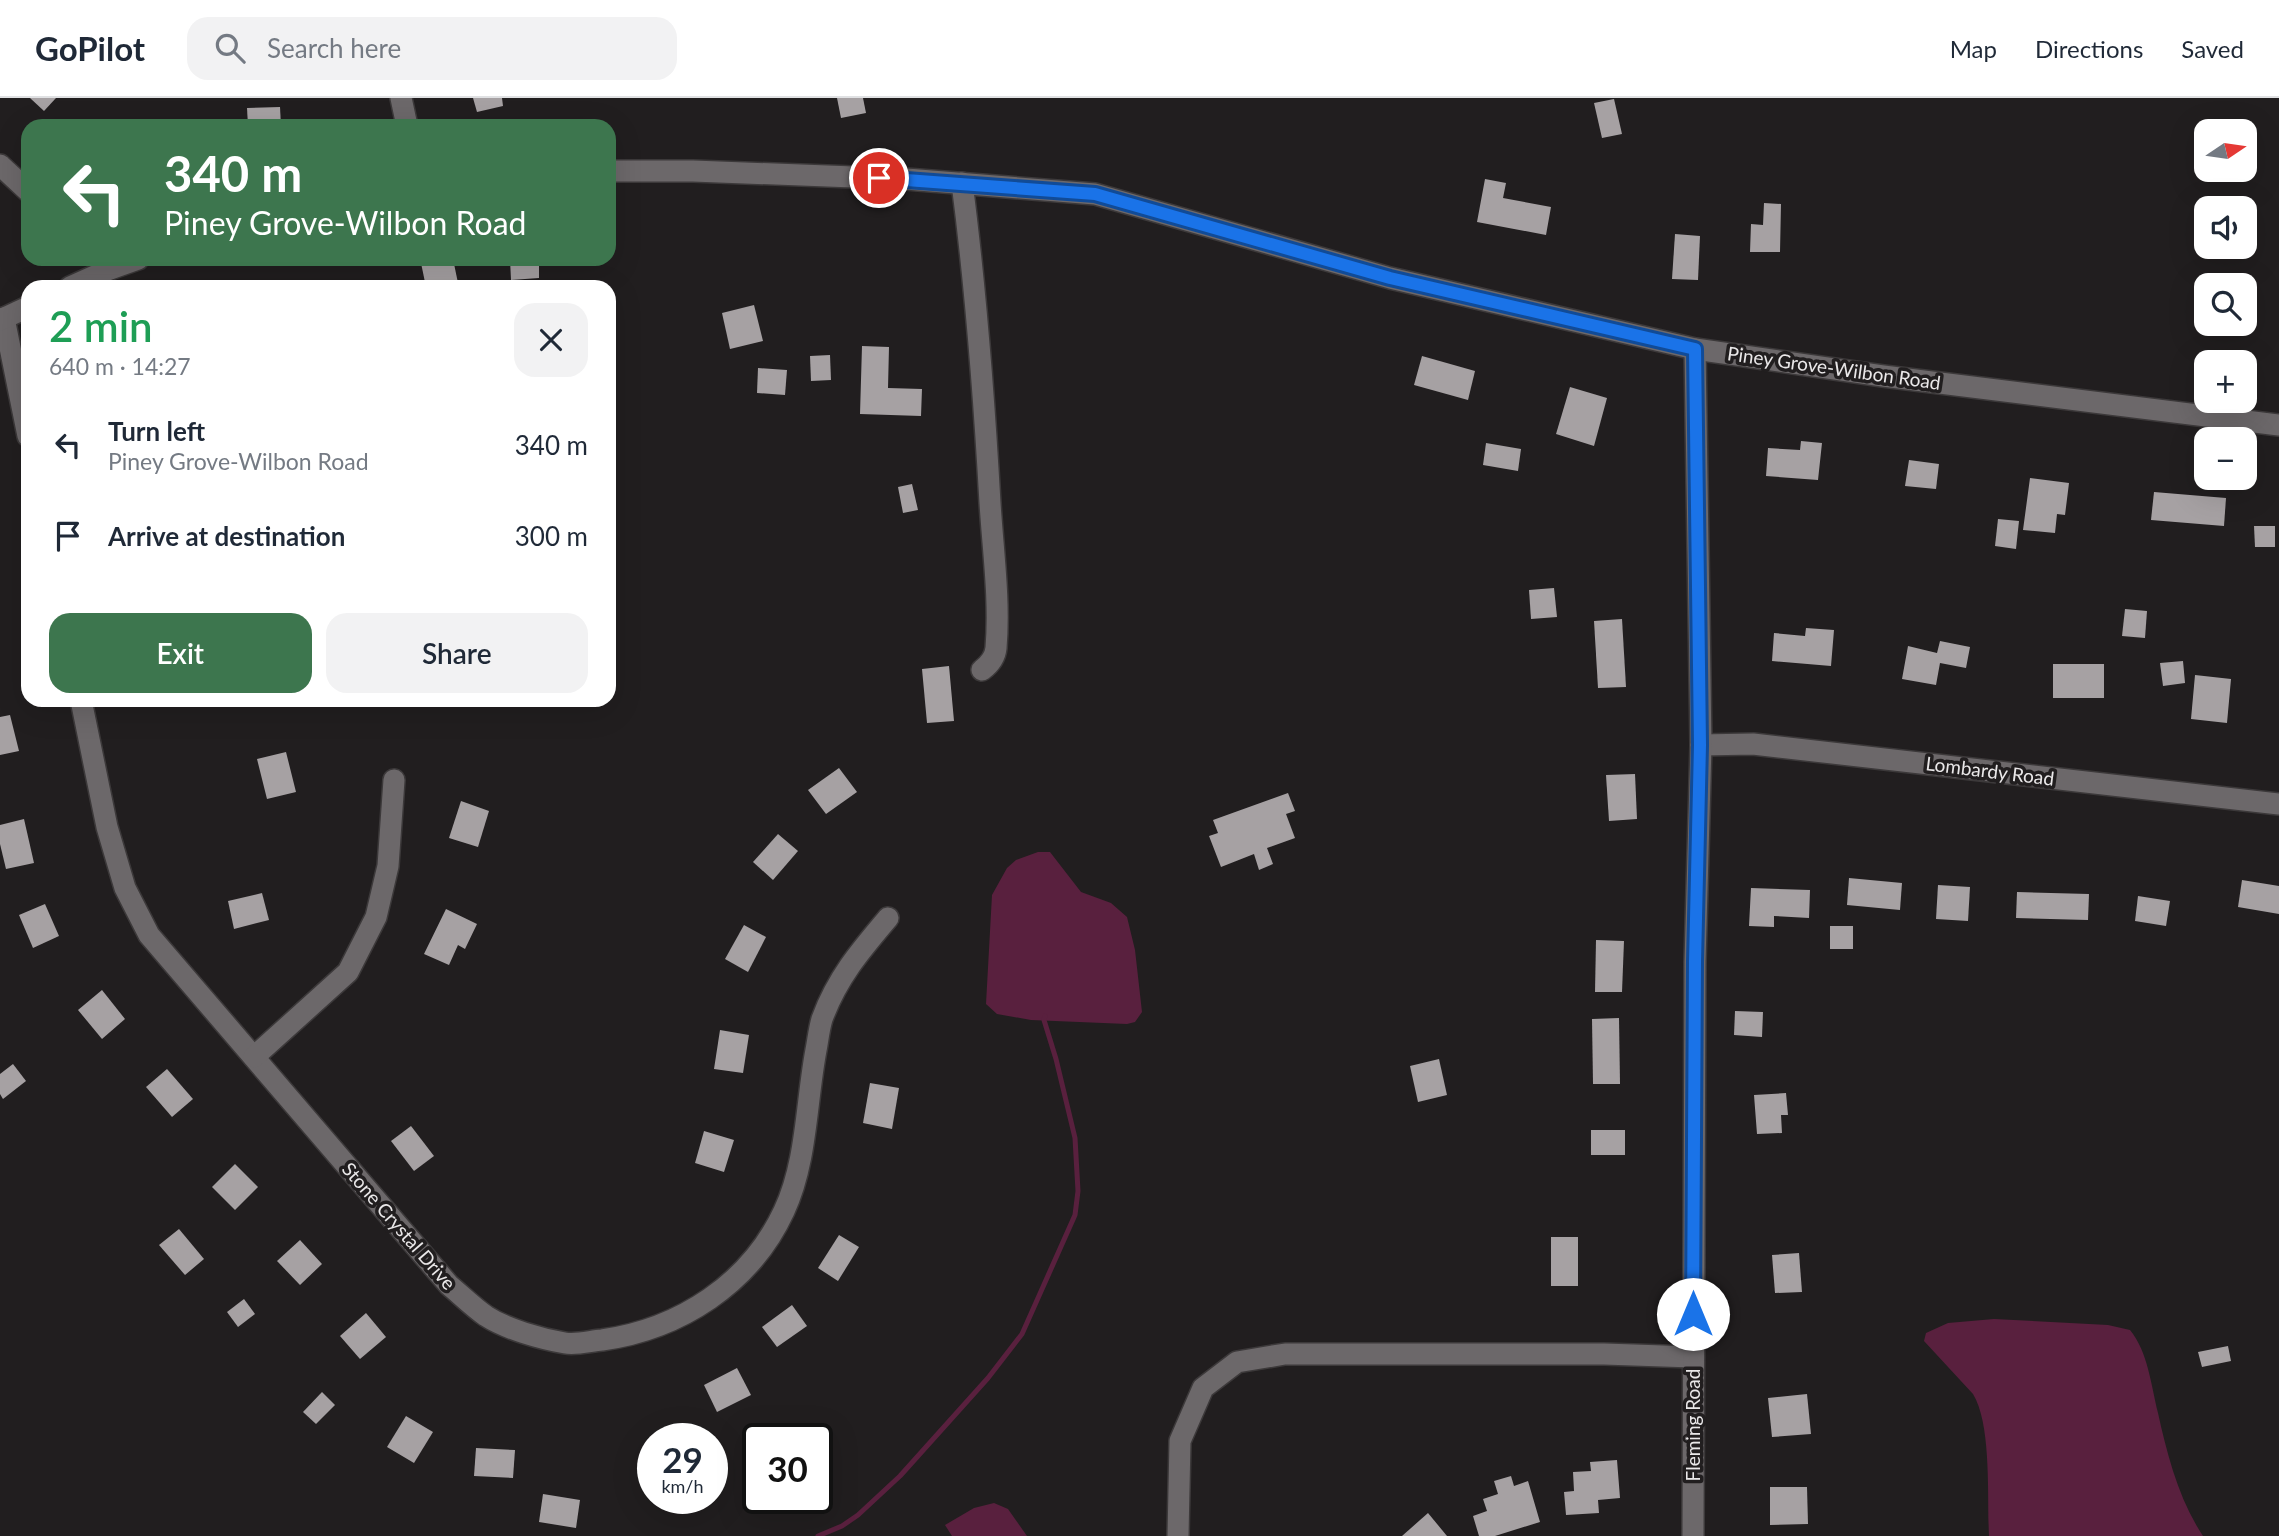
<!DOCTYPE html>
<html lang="en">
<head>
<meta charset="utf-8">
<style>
  body { margin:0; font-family:Lato,sans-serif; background:#f2f2f3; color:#1f2937; height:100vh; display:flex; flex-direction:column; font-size:26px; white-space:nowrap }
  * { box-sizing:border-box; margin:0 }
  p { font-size:23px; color:#747a83 }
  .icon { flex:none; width:38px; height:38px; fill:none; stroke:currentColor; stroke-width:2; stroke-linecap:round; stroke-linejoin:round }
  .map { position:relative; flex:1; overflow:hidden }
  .side { position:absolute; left:21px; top:182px; width:595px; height:427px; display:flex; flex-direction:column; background:#fff; border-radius:21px; box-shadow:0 7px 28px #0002 }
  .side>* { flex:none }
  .guide { position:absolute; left:21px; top:21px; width:595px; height:147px; border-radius:21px; box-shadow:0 7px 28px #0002; background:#3d764e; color:#fff; overflow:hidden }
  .needle { width:46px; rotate:77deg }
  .controls { position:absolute; left:2194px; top:21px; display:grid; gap:14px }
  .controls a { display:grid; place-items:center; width:63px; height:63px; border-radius:14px; background:#fff; box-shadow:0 7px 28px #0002; font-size:35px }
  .speed { position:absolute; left:637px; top:1325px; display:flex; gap:14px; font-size:35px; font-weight:700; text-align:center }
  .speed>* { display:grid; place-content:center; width:91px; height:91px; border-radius:50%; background:#fff; box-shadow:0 7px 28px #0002; line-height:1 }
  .speed small { font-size:18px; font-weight:400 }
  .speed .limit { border:4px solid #111; border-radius:10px; background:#fff; color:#111 }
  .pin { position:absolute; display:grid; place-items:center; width:60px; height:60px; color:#fff; margin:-30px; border:4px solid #fff; border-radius:50%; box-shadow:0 2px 7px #0007 }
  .me { position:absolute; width:77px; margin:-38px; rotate:0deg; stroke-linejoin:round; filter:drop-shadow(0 0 5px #0008) }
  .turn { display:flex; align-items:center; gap:24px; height:147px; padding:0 28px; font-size:32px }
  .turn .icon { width:91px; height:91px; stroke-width:2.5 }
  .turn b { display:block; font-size:49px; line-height:60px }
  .round { display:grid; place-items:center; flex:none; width:74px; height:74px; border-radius:21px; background:#f2f2f3 }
  .headline { display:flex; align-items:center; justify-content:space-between; height:119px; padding:0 28px }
  h1 { font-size:42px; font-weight:600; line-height:52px; color:#1e9e55 }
  .primary-button { display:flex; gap:14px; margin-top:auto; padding:14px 28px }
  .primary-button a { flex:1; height:80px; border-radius:21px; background:#3d764e; color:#fff; font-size:28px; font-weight:600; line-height:80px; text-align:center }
  .primary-button a+a { background:#f2f2f3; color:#1f2937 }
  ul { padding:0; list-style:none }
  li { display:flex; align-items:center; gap:21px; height:91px; padding:0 28px }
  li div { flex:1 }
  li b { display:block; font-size:26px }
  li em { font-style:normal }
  header { display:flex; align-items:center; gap:42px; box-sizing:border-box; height:98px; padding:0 35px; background:#fff; border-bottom:2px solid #e0e1e3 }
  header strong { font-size:33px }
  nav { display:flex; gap:38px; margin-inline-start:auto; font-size:24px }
  .search { width:490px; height:63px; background:#f2f2f3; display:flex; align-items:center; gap:18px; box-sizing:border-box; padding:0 24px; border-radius:21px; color:#747a83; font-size:26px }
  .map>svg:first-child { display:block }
  .water { fill:#59203e }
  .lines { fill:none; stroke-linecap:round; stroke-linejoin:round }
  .stream { stroke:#59203e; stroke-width:5 }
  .building { fill:#a6a1a3 }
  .minor-casing { stroke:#3c393a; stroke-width:24 }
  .minor { stroke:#6c686a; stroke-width:21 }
  .route-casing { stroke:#114b97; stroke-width:18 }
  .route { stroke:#1a73e8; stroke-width:12 }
  .labels { text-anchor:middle; stroke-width:7; stroke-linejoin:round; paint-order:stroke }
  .street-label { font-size:19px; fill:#eae8e9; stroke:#211e1f }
</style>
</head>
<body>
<header>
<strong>GoPilot</strong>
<div class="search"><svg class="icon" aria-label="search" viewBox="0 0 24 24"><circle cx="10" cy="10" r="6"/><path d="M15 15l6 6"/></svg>Search here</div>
<nav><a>Map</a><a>Directions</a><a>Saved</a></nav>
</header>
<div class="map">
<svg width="2279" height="1438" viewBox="0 0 2279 1438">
  <rect width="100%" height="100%" fill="#211e1f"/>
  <g class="water">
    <path d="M 1038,754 L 1050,754 L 1081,794 L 1111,805 L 1127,819 L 1135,852 L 1142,914 L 1135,924 L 1127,926 L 1031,922 L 997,916 L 986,906 L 992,797 L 1007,770 L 1016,762 Z"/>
    <path d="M 1994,1221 L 2108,1227 L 2130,1232 C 2148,1254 2151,1287 2158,1315 C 2167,1356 2179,1402 2203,1438 L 1989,1438 C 1987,1401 1992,1327 1973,1296 L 1924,1243 L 1926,1235 L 1948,1225 Z"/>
    <path d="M 994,1405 L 1008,1411 L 1027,1438 L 952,1438 L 945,1427 L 974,1410 Z"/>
  </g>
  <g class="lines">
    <path class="stream" d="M 818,1438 L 842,1428 L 858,1417 L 900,1378 L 988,1280 L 1022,1236 L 1075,1117 L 1078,1093 L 1075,1040 L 1056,961 L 1044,922 L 1045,918"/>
  </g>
  <g class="building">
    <path d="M 30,0 L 56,0 L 44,13 Z"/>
    <path d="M 473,0 L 502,0 L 503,8 L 477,14 Z"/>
    <path d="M 837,0 L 863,0 L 866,15 L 841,20 Z"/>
    <path d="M 1614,1 L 1622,36 L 1602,40 L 1594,5 Z"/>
    <path d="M 280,9 L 281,28 L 248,28 L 247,10 Z"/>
    <path d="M 1485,81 L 1506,85 L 1503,100 L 1551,109 L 1546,137 L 1477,124 Z"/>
    <path d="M 1764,105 L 1781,106 L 1780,154 L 1750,154 L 1751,126 L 1763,127 Z"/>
    <path d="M 1675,136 L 1700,138 L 1698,182 L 1672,181 Z"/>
    <path d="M 442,161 L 453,161 L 458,185 L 426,189 L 421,165 Z"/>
    <path d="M 510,161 L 556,161 L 557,166 L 539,167 L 539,180 L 511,182 Z"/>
    <path d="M 754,207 L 763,243 L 730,251 L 722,215 Z"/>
    <path d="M 862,248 L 889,249 L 888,290 L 922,291 L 921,318 L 860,316 Z"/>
    <path d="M 830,257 L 831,282 L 811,283 L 810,258 Z"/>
    <path d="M 1422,258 L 1475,273 L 1468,302 L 1414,287 Z"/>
    <path d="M 758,270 L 787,272 L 785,297 L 757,295 Z"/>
    <path d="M 1570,289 L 1607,300 L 1594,348 L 1556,336 Z"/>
    <path d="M 1801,343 L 1822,345 L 1818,382 L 1766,378 L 1768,350 L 1800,352 Z"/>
    <path d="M 1486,345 L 1521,351 L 1518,373 L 1483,367 Z"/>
    <path d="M 1909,362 L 1939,366 L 1936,391 L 1905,388 Z"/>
    <path d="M 2030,380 L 2069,385 L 2065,417 L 2057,416 L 2055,435 L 2023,432 Z"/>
    <path d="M 912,386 L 918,412 L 903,415 L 898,389 Z"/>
    <path d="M 2154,394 L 2226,400 L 2224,428 L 2151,422 Z"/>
    <path d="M 1998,421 L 2019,423 L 2016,451 L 1995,448 Z"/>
    <path d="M 2254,428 L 2275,428 L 2275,449 L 2255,449 Z"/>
    <path d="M 1554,490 L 1557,519 L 1531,521 L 1529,492 Z"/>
    <path d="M 2125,511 L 2147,513 L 2145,540 L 2122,538 Z"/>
    <path d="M 1622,521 L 1626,589 L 1598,590 L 1594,523 Z"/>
    <path d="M 1806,530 L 1834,532 L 1831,568 L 1772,563 L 1774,535 L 1805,538 Z"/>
    <path d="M 1940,543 L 1970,549 L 1966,570 L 1940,565 L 1936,587 L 1902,581 L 1908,548 L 1937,555 Z"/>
    <path d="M 2183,563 L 2185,585 L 2163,588 L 2160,565 Z"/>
    <rect x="2053" y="566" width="51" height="34"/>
    <path d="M 949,568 L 954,623 L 927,625 L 922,571 Z"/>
    <path d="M 2195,577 L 2231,581 L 2227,625 L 2191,621 Z"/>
    <path d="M 10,617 L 19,653 L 0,657 L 0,619 Z"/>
    <path d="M 286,654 L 296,694 L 267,701 L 257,661 Z"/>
    <path d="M 839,670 L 857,694 L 826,716 L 808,692 Z"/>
    <path d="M 1635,676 L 1637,721 L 1609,723 L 1606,677 Z"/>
    <path d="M 1288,695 L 1295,713 L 1286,716 L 1295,740 L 1267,750 L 1273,766 L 1259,772 L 1254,756 L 1221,769 L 1209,738 L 1218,735 L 1213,722 Z"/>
    <path d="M 461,703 L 489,713 L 478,749 L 449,740 Z"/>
    <path d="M 24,721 L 34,765 L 6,771 L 0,746 L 0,727 Z"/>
    <path d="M 778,736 L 798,753 L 773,782 L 753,764 Z"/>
    <path d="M 1849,780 L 1902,785 L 1900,812 L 1847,807 Z"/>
    <path d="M 2242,782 L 2279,788 L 2279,816 L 2238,809 Z"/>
    <path d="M 1938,787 L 1970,789 L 1968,823 L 1936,821 Z"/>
    <path d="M 1751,790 L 1810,792 L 1809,820 L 1774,818 L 1774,829 L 1749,828 Z"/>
    <path d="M 2017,794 L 2089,796 L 2088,822 L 2016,820 Z"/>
    <path d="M 262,795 L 269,822 L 234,831 L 228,803 Z"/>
    <path d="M 2138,798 L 2170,803 L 2166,828 L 2135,823 Z"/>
    <path d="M 45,806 L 59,838 L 33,850 L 19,817 Z"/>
    <path d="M 446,811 L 477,826 L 465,851 L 458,847 L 449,867 L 424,856 Z"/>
    <path d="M 744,827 L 766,839 L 748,874 L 725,861 Z"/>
    <rect x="1830" y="828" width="23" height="23"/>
    <path d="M 1596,842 L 1624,843 L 1622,894 L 1595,894 Z"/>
    <path d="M 102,892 L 125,921 L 102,941 L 78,912 Z"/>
    <path d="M 1735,913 L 1763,914 L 1762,939 L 1734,937 Z"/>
    <path d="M 1619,920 L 1620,986 L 1593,986 L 1592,921 Z"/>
    <path d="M 720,932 L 749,937 L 743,975 L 714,971 Z"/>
    <path d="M 1439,961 L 1447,997 L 1418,1004 L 1410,968 Z"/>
    <path d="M 13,966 L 26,983 L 3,1001 L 0,996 L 0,976 Z"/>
    <path d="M 167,971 L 193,1001 L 172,1019 L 146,989 Z"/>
    <path d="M 870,985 L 899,990 L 892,1031 L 863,1025 Z"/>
    <path d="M 1786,995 L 1788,1017 L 1781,1017 L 1782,1035 L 1757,1036 L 1754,997 Z"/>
    <path d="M 411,1028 L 434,1058 L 414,1073 L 391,1043 Z"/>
    <rect x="1591" y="1032" width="34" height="25"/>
    <path d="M 704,1033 L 734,1042 L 724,1074 L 695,1065 Z"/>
    <path d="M 235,1066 L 258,1089 L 235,1112 L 212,1089 Z"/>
    <path d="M 179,1131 L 204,1161 L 185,1177 L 159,1147 Z"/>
    <path d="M 839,1137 L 859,1149 L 838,1183 L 818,1170 Z"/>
    <rect x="1551" y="1139" width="27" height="49"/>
    <path d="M 300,1142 L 322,1166 L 300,1187 L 277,1163 Z"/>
    <path d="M 1799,1155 L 1802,1194 L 1775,1195 L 1772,1157 Z"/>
    <path d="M 244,1201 L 255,1216 L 238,1229 L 227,1214 Z"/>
    <path d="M 792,1207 L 807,1228 L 777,1249 L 762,1229 Z"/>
    <path d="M 366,1215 L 386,1239 L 360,1261 L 340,1238 Z"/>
    <path d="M 2228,1248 L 2231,1263 L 2202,1269 L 2198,1254 Z"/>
    <path d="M 737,1270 L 751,1297 L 717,1314 L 704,1287 Z"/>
    <path d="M 322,1294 L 335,1307 L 316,1326 L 303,1314 Z"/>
    <path d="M 1807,1296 L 1811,1336 L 1772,1339 L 1768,1300 Z"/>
    <path d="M 406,1318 L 433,1334 L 414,1365 L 387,1349 Z"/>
    <path d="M 476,1350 L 515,1352 L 513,1380 L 474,1378 Z"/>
    <path d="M 1617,1362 L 1620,1400 L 1598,1402 L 1599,1415 L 1566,1417 L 1564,1394 L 1574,1393 L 1573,1374 L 1591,1373 L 1590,1364 Z"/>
    <path d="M 1511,1378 L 1514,1388 L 1528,1383 L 1540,1424 L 1495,1438 L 1479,1438 L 1473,1418 L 1487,1413 L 1483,1401 L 1498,1396 L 1494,1383 Z"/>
    <path d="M 1770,1389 L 1807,1389 L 1808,1426 L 1770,1427 Z"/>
    <path d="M 543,1396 L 580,1402 L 576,1430 L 539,1424 Z"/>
    <path d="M 1428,1415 L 1447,1438 L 1402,1438 Z"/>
  </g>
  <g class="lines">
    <g class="minor-casing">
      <g id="minor">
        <path d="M 401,0 L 407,28"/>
        <path d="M 0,67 L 28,93"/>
        <path d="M 609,73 L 693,73 L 906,81 L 1095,96 L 1390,180 L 1695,251 L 1883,278 L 2279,327"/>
        <path d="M 962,85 C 976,192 984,298 990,405 C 993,453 1000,503 996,550 C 995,560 990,566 982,572"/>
        <path d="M 70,189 L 110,171 L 138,161"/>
        <path d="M 4,220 L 28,338"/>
        <path d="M 0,222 L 28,209"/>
        <path d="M 81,602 L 107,729 L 125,790 L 149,837 L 449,1187 C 461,1197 473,1209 486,1218 C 506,1231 541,1241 565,1245 C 577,1247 590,1243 602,1242 C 680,1231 750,1186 784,1113 C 807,1064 806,1005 816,952 C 818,942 819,931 822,921 C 837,880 860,853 888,820"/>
        <path d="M 1701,647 L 1753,646 L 2279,706"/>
        <path d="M 254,959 L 348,874 L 376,819 L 388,768 L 394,682"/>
        <path d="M 1178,1438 L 1180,1343 L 1203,1290 L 1237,1264 L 1285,1256 L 1604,1256 L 1693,1259"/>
        <path d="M 1693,1438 L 1695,864 L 1701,647 L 1695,251"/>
      </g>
    </g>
    <use href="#minor" class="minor"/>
  </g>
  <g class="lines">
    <g class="route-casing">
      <path id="route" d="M 879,80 L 1095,96 L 1390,180 L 1695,251 L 1700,647 L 1695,864 L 1693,1216"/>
    </g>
    <use href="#route" class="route"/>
  </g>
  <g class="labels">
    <g class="street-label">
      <text transform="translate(1834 270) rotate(8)" y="7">Piney Grove-Wilbon Road</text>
      <text transform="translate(1990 673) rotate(7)" y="7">Lombardy Road</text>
      <text transform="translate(399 1128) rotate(49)" y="7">Stone Crystal Drive</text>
      <text transform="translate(1693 1327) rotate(-90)" y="7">Fleming Road</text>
    </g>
  </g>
</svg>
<div class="controls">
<a><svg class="needle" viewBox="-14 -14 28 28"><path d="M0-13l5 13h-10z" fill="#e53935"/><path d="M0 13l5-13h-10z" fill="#747a83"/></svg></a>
<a><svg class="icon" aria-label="sound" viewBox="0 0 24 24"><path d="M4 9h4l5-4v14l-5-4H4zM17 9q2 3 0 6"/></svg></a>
<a><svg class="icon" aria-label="search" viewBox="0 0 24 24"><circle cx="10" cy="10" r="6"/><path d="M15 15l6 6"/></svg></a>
<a>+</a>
<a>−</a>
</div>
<div class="speed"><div>29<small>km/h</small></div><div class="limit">30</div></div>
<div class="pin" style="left:879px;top:80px;background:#d93025"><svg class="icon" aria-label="arrive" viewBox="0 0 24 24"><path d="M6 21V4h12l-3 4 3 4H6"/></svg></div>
<svg class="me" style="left:1693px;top:1216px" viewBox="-20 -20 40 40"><circle r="19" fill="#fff"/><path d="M0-13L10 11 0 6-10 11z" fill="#1a73e8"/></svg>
<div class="guide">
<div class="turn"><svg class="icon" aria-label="left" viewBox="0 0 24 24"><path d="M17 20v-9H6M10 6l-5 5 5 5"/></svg><div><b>340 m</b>Piney Grove-Wilbon Road</div></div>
</div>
<section class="side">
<div class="headline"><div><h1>2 min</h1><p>640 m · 14:27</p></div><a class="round"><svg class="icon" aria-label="close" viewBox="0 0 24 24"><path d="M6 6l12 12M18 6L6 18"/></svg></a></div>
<ul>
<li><svg class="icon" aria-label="left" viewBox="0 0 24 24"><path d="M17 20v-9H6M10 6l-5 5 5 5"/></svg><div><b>Turn left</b><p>Piney Grove-Wilbon Road</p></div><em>340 m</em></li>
<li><svg class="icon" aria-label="arrive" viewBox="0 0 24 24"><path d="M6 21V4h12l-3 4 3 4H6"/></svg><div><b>Arrive at destination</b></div><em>300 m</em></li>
</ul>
<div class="primary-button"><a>Exit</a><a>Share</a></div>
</section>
</div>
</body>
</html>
